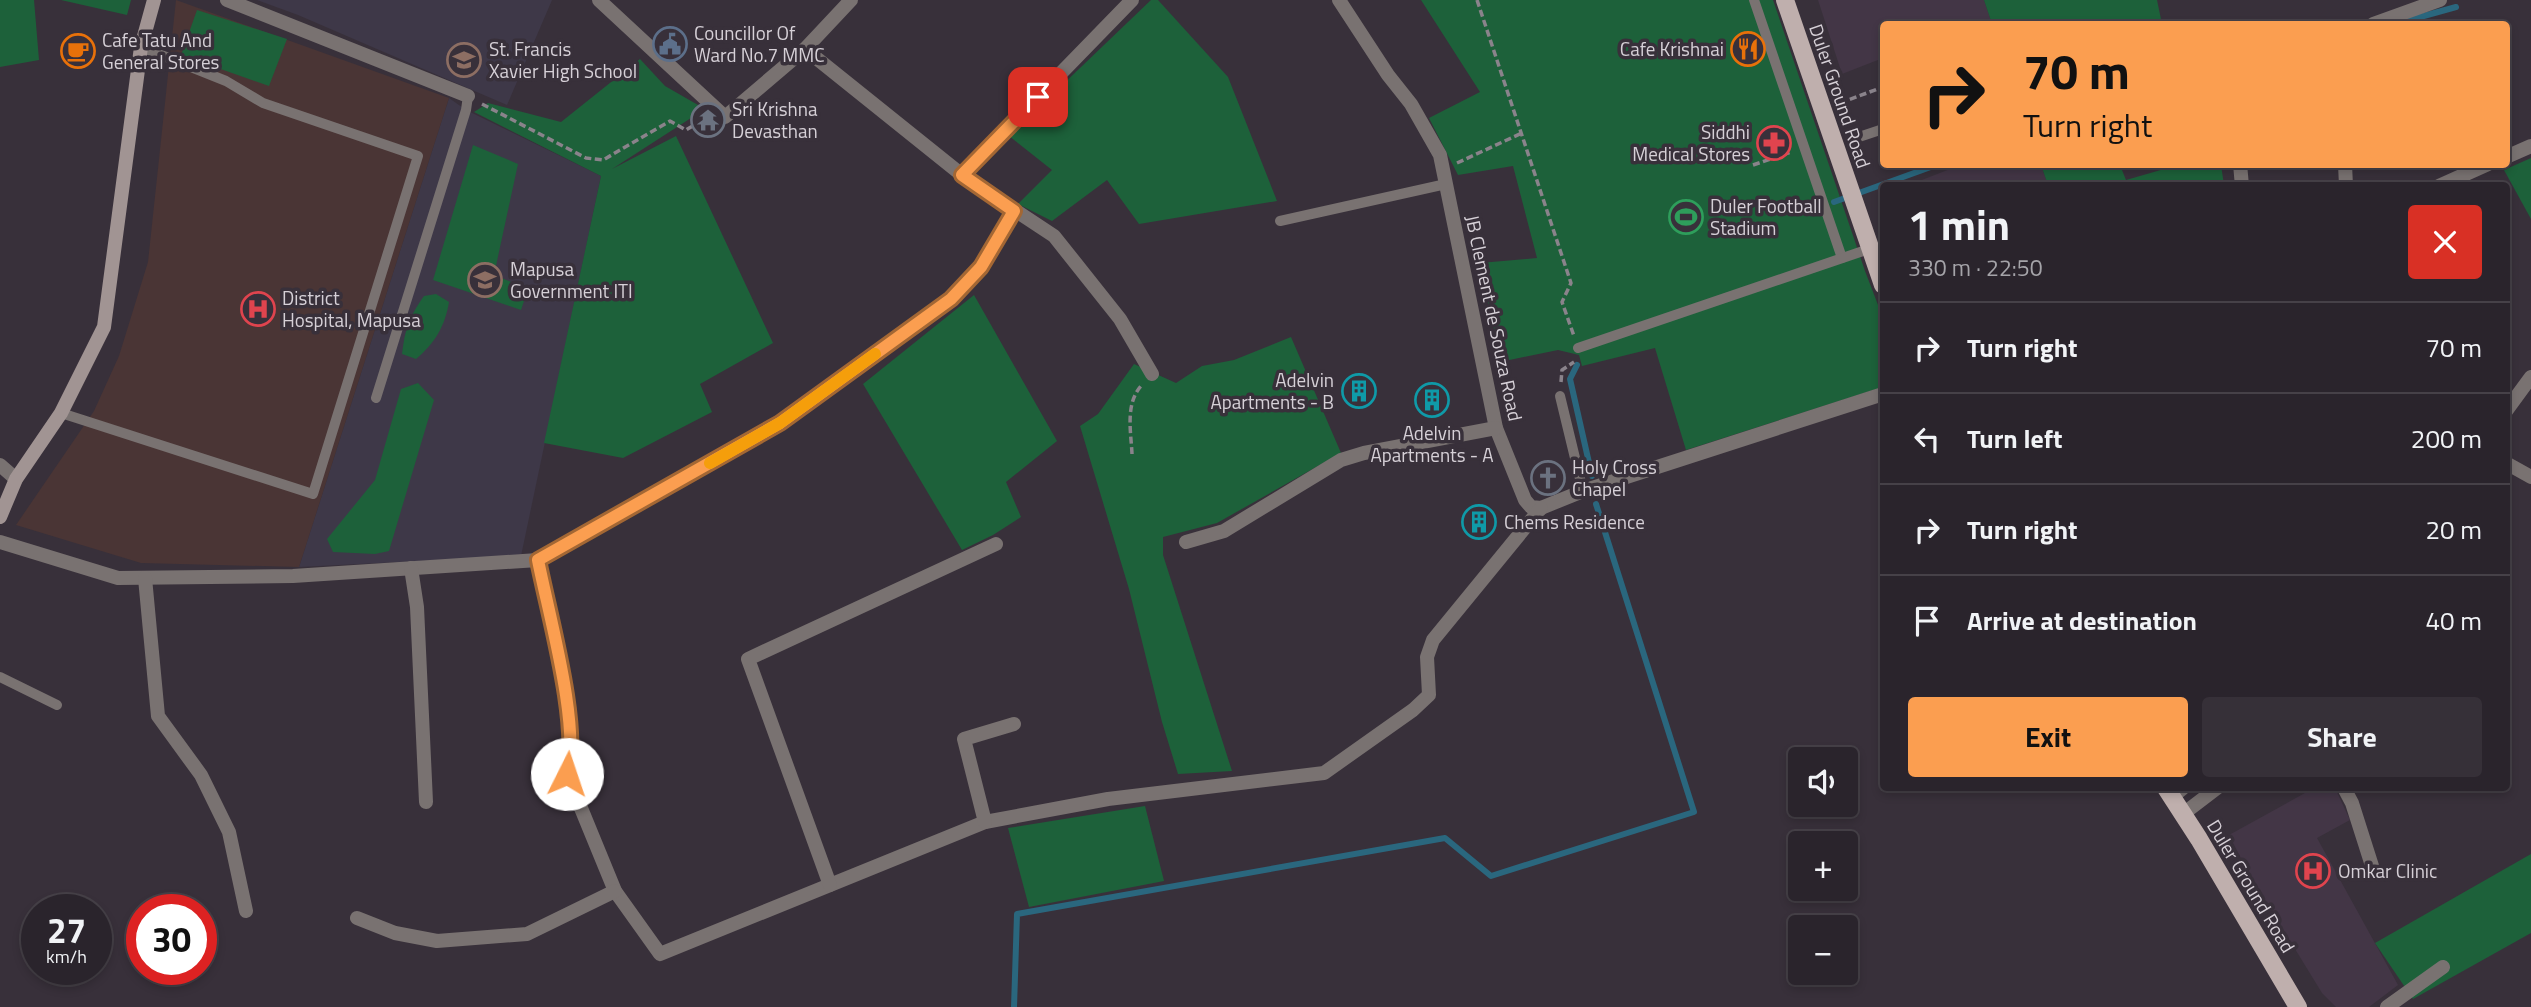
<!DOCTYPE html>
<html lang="en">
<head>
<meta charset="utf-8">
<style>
  body { margin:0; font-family:"Titillium Web",sans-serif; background:#363038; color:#f1f3f6; height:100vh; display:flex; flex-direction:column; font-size:26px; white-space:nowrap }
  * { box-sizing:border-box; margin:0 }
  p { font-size:23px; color:#a5a4a9 }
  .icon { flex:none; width:38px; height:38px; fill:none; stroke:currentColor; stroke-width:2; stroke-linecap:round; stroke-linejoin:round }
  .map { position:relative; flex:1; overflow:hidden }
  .side { position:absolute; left:1880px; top:182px; width:630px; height:609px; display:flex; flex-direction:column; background:#2a242c; border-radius:7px; box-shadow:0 4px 10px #0003,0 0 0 2px #464148 }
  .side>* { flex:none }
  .hud { position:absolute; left:1880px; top:21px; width:630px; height:147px; border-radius:7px; box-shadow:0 4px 10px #0003,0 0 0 2px #464148; background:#fb9e50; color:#111; overflow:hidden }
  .controls { position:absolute; left:1788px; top:747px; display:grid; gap:14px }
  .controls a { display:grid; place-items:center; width:70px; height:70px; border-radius:7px; background:#2a242c; box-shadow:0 4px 10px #0003,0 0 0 2px #464148; font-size:35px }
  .speed { position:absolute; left:21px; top:894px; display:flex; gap:14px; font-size:35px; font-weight:700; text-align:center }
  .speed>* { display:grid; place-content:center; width:91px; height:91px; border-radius:50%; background:#2a242c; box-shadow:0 4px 10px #0003,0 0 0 2px #464148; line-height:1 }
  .speed small { font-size:18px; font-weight:400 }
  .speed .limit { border:10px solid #d22; background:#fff; color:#111 }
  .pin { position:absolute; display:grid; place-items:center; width:60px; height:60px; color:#fff; margin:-30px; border-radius:14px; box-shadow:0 4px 10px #0006 }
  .me { position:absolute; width:77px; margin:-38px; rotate:4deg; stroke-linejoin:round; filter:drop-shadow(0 0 5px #0008) }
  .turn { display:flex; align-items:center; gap:24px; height:147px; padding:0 28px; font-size:32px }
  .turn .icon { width:91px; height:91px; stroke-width:2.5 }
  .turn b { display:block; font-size:49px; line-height:60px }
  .round { display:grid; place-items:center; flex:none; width:74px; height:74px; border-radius:7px; background:#363038 }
  .headline { display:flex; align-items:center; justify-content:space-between; height:119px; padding:0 28px }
  h1 { font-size:42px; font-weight:700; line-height:52px }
  .button { display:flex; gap:14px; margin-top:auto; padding:14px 28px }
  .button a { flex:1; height:80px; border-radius:7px; background:#fb9e50; color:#111; font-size:28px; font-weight:700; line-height:80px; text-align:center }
  .button a+a { background:#363038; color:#f1f3f6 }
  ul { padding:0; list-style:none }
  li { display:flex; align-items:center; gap:21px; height:91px; padding:0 28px; border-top:2px solid #464148 }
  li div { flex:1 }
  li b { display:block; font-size:26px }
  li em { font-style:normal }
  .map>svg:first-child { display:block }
  .built { fill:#433646 }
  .education { fill:#3e3848 }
  .medical { fill:#4a3535 }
  .green { fill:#1d613a }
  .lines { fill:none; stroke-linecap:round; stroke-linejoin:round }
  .stream { stroke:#2a677e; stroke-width:6 }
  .path { stroke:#8a838b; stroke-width:3.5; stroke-dasharray:7 3.5; stroke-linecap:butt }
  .service { stroke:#797271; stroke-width:10 }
  .minor { stroke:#797271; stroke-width:14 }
  .secondary { stroke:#a19493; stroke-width:14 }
  .primary { stroke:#bfafad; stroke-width:18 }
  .route-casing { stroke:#a36734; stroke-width:18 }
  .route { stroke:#fb9e50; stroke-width:12 }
  .slow { stroke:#f59e0b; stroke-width:12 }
  .labels { text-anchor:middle; stroke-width:7; stroke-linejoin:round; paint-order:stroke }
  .poi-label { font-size:19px; fill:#d6d0d7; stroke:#38303a; text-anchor:start }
  .street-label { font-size:19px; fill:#d6d0d7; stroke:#38303a }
</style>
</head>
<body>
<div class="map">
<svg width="2531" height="1007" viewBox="0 0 2531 1007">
  <rect width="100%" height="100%" fill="#38303a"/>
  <g class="built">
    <path d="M 1818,0 L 1984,0 L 1992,24 L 1883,24 L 1883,58 L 1842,74 Z"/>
    <path d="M 1963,164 L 2041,165 L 2048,185 L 1909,185 Z"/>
    <path d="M 2314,788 L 2335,788 L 2350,820 L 2317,838 L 2398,985 L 2369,1007 L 2336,1007 L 2322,993 L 2249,874 L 2229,835 Z"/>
  </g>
  <g class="education">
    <path d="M 257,0 L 552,0 L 507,105 L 298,15 Z"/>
    <path d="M 449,98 L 466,110 L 601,176 L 521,556 L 299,567 Z"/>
  </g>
  <path class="medical" d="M 176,0 L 449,98 L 299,567 L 141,563 L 16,525 L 94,411 L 119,356 L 148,262 Z"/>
  <g class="green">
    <path d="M 0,0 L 34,0 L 39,60 L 0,67 Z"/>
    <path d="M 61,0 L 131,0 L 127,15 Z"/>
    <path d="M 1151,0 L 1158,0 L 1228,77 L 1277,201 L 1139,224 L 1107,180 L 1052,221 L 1018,204 L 1052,170 L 1009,136 Z"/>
    <path d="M 1421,0 L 1773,0 L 1865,271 L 1883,318 L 1883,387 L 1686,450 L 1655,348 L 1582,366 L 1579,355 L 1558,350 L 1500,362 L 1480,263 L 1537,258 L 1513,166 L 1458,175 L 1429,118 L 1480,92 Z"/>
    <path d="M 1984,0 L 2157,0 L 2162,24 L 2060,24 L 2058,20 L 2043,24 L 1992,24 Z"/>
    <path d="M 197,10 L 287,39 L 269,86 L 181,55 Z"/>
    <path d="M 640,59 L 665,86 L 705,109 L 612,169 L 676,136 L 773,343 L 700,384 L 712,412 L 623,458 L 544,443 L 601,176 L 474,112 L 488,103 L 561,122 Z"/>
    <path d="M 473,145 L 518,164 L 494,275 L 528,289 L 521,310 L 433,280 Z"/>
    <path d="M 2531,158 L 2531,219 L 2504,170 Z"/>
    <path d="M 2041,165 L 2120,165 L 2126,180 L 2178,165 L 2221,165 L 2224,185 L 2048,185 Z"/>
    <path d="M 436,294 L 449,302 C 445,326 435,343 416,359 L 402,354 C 405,329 409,317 424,296 Z"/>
    <path d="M 974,295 L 1057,441 L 1006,482 L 1021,517 L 993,535 L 962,550 L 863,384 Z"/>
    <path d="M 1291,337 L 1341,453 L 1217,523 L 1163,537 L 1163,555 L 1232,771 L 1178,774 L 1162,722 L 1129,589 L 1080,426 L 1098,414 L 1134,364 L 1176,383 L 1202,366 L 1234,360 Z"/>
    <path d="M 418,383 L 434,400 L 389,551 L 375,554 L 333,552 L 327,539 L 375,480 L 401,389 Z"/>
    <path d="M 1145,806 L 1164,881 L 1029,907 L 1008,828 Z"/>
    <path d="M 2531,854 L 2531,933 L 2413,999 L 2375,943 Z"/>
  </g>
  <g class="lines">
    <g class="stream">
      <path d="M 2395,24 L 2456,7"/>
      <path d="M 1834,202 L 1939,164"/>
      <path d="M 1577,365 L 1570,379 L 1592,476"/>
      <path d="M 1014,1007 L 1017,914 L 1445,838 L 1491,876 L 1694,812 L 1596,504"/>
    </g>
    <g class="path">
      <path d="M 1477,0 L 1571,283 L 1562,302 L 1574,336"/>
      <path d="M 1840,103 L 1883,87"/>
      <path d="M 482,104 L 586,158 L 603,160 L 670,121 L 686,130 L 704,119"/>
      <path d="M 1457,163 L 1522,133"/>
      <path d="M 1753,165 L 1791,152"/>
      <path d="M 1561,382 L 1562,370 L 1574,362"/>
      <path d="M 1132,454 C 1131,432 1125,404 1141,386"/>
    </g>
    <g class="service">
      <path d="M 1754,0 L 1842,258"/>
      <path d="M 1850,140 L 1883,129"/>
      <path d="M 1280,221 L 1446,184"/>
      <path d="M 1578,348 L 1869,249"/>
      <path d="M 1560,396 L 1583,491"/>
      <path d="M 376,398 L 466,110 L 468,96"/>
      <path d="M 61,413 L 313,494 L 418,156 L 263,103 L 226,81 L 141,47"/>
      <path d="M 0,677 L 57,705"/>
    </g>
    <g class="minor">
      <path d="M 227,0 L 468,96"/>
      <path d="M 599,0 L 725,117 L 805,49 L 962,175 L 1054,236 L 1120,319 L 1152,374"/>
      <path d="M 1339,0 L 1388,75 L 1411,104 L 1440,155 L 1496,428 L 1525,500 L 1531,507 L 1541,508 L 1583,491 L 1883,394"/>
      <path d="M 2373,24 L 2440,0"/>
      <path d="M 805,49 L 851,0"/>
      <path d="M 2506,157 L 2531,146"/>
      <path d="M 2240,164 L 2242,186"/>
      <path d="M 2345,164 L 2346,186"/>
      <path d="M 962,175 L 1132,0"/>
      <path d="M 2439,186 L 2488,164"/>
      <path d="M 2506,411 L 2531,377"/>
      <path d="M 2506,463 L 2531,477"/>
      <path d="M 0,465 L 16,479"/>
      <path d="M 0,542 L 118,578 L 293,576 L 538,560 L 780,423 L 951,299 L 981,267 L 1014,211"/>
      <path d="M 1186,542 L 1224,531 L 1341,460 L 1364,453 L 1496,428"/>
      <path d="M 538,560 C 548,612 581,726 567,774 L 615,891 L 660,954 L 985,822 L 1108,799 L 1324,773 L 1413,710 L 1429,695 L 1427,657 L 1433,640 L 1541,508"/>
      <path d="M 411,568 L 417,607 L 426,802"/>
      <path d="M 145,578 L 158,716 L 201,775 L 229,832 L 246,911"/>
      <path d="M 2344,788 L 2352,803 L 2373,869"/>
      <path d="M 2172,797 L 2183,788"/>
      <path d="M 2183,814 L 2217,788"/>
      <path d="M 985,822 L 964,739 L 1014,724"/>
      <path d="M 830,885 L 748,659 L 996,544"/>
      <path d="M 357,918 L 395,933 L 437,941 L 527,934 L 615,891"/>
      <path d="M 2387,1007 L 2443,967"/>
    </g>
    <path class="secondary" d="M 0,517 L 16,479 L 61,413 L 104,327 L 141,47 L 154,0"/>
    <g class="primary">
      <path d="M 1785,0 L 1883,285"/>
      <path d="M 2166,788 L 2199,839 L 2298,1007"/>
    </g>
  </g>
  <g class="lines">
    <g class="route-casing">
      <path id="route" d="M 567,774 C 581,727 548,612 538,560 L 780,423 L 951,299 L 981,267 L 1014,211 L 962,175 L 1038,97"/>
    </g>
    <use href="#route" class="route"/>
    <path class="slow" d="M 710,463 L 780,423 L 875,354"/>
  </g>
  <defs>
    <g id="civic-ring" transform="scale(1.75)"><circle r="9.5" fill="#38303a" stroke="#5c6f8a" stroke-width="1.5"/><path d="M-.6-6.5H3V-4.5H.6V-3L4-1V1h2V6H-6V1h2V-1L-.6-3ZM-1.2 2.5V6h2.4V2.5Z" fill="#5c6f8a"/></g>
    <g id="restaurant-ring" transform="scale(1.75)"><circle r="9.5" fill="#38303a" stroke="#e8710a" stroke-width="1.5"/><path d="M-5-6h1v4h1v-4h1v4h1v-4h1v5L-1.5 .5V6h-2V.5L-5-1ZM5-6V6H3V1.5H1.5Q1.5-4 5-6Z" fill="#e8710a"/></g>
    <g id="cafe-ring" transform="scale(1.75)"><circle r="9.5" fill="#38303a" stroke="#e8710a" stroke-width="1.5"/><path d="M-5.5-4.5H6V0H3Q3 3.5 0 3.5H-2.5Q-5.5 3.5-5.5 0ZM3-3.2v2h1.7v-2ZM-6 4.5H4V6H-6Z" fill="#e8710a"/></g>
    <g id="school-ring" transform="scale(1.75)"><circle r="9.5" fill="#38303a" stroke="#8d6e63" stroke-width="1.5"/><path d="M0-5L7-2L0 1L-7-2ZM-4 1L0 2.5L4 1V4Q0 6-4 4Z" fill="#8d6e63"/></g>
    <g id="temple-ring" transform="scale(1.75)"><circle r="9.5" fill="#38303a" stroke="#6b7280" stroke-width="1.5"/><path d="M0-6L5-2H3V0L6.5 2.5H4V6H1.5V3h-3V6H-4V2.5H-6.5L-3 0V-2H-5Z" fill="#6b7280"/></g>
    <g id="pharmacy-ring" transform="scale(1.75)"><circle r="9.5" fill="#38303a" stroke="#e0444e" stroke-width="1.5"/><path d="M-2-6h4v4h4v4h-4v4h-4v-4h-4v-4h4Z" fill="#e0444e"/></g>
    <g id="stadium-ring" transform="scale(1.75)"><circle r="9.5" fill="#38303a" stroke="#2e9e5b" stroke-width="1.5"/><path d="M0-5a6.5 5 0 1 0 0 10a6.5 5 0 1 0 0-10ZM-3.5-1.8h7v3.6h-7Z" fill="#2e9e5b"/></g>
    <g id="university-ring" transform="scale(1.75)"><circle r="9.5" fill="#38303a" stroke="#8d6e63" stroke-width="1.5"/><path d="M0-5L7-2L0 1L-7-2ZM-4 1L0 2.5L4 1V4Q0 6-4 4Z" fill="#8d6e63"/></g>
    <g id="hospital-ring" transform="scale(1.75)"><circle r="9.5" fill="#38303a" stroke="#e0444e" stroke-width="1.5"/><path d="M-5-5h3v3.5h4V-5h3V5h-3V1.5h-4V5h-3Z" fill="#e0444e"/></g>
    <g id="building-ring" transform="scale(1.75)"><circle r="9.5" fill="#38303a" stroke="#0f9aa8" stroke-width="1.5"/><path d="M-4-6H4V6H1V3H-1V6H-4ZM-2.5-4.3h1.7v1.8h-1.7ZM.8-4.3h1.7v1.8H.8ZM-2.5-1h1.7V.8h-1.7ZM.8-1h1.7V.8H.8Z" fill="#0f9aa8"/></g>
    <g id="church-ring" transform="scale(1.75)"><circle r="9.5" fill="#38303a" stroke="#6b7280" stroke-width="1.5"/><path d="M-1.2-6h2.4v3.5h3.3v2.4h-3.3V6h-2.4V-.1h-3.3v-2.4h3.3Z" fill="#6b7280"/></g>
  </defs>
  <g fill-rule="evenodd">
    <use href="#civic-ring" x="670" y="44"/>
    <use href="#restaurant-ring" x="1748" y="49"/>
    <use href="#cafe-ring" x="78" y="51"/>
    <use href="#school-ring" x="464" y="60"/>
    <use href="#temple-ring" x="708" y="120"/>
    <use href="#pharmacy-ring" x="1774" y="143"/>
    <use href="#stadium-ring" x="1686" y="217"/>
    <use href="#university-ring" x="485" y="280"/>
    <use href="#hospital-ring" x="258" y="309"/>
    <use href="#building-ring" x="1359" y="391"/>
    <use href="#building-ring" x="1432" y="400"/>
    <use href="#church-ring" x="1548" y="478"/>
    <use href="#building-ring" x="1479" y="522"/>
    <use href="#hospital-ring" x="2313" y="871"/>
  </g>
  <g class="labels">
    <g class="poi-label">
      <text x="694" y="40">Councillor Of<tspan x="694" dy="22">Ward No.7 MMC</tspan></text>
      <text x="102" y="47">Cafe Tatu And<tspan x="102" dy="22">General Stores</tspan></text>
      <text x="489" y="56">St. Francis<tspan x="489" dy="22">Xavier High School</tspan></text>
      <text x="1724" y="56" text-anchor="end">Cafe Krishnai</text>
      <text x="732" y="116">Sri Krishna<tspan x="732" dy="22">Devasthan</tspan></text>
      <text x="1750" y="139" text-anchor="end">Siddhi<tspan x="1750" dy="22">Medical Stores</tspan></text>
      <text x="1710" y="213">Duler Football<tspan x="1710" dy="22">Stadium</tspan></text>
      <text x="510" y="276">Mapusa<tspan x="510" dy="22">Government ITI</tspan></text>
      <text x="282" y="305">District<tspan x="282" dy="22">Hospital, Mapusa</tspan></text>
      <text x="1334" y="387" text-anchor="end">Adelvin<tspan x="1334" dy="22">Apartments - B</tspan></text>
      <text x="1432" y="440" text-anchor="middle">Adelvin<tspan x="1432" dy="22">Apartments - A</tspan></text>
      <text x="1572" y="474">Holy Cross<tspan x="1572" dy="22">Chapel</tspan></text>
      <text x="1504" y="529">Chems Residence</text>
      <text x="2338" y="878">Omkar Clinic</text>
    </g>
    <g class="street-label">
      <text transform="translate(1840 96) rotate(71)" y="7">Duler Ground Road</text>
      <text transform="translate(1494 318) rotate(78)" y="7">JB Clement de Souza Road</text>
      <text transform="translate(2251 886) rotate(59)" y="7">Duler Ground Road</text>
    </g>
  </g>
</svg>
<div class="controls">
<a><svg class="icon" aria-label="sound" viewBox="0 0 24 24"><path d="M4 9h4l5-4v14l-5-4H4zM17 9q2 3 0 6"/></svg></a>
<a>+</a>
<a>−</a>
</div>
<div class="speed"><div>27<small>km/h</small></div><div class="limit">30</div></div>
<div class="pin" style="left:1038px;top:97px;background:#d93025"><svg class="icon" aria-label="arrive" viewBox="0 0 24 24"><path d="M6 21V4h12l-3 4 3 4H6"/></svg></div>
<svg class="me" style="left:567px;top:774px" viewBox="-20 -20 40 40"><circle r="19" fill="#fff"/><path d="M0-13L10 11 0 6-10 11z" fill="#fb9e50"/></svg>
<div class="hud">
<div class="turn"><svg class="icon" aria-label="right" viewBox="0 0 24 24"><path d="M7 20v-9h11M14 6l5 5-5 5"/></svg><div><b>70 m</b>Turn right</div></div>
</div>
<section class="side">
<div class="headline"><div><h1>1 min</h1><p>330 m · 22:50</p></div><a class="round" style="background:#d93025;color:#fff"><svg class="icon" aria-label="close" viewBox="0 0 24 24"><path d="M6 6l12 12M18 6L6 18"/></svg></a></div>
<ul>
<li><svg class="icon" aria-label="right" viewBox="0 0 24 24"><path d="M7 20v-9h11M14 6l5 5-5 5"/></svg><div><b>Turn right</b></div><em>70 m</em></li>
<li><svg class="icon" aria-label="left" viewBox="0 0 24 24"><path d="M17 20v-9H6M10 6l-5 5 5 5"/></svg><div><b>Turn left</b></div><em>200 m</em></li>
<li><svg class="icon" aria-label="right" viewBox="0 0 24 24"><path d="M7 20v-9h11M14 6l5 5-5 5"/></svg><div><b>Turn right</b></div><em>20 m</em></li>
<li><svg class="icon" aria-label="arrive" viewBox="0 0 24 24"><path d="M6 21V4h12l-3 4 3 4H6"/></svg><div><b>Arrive at destination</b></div><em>40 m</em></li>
</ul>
<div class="button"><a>Exit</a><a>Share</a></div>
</section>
</div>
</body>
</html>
